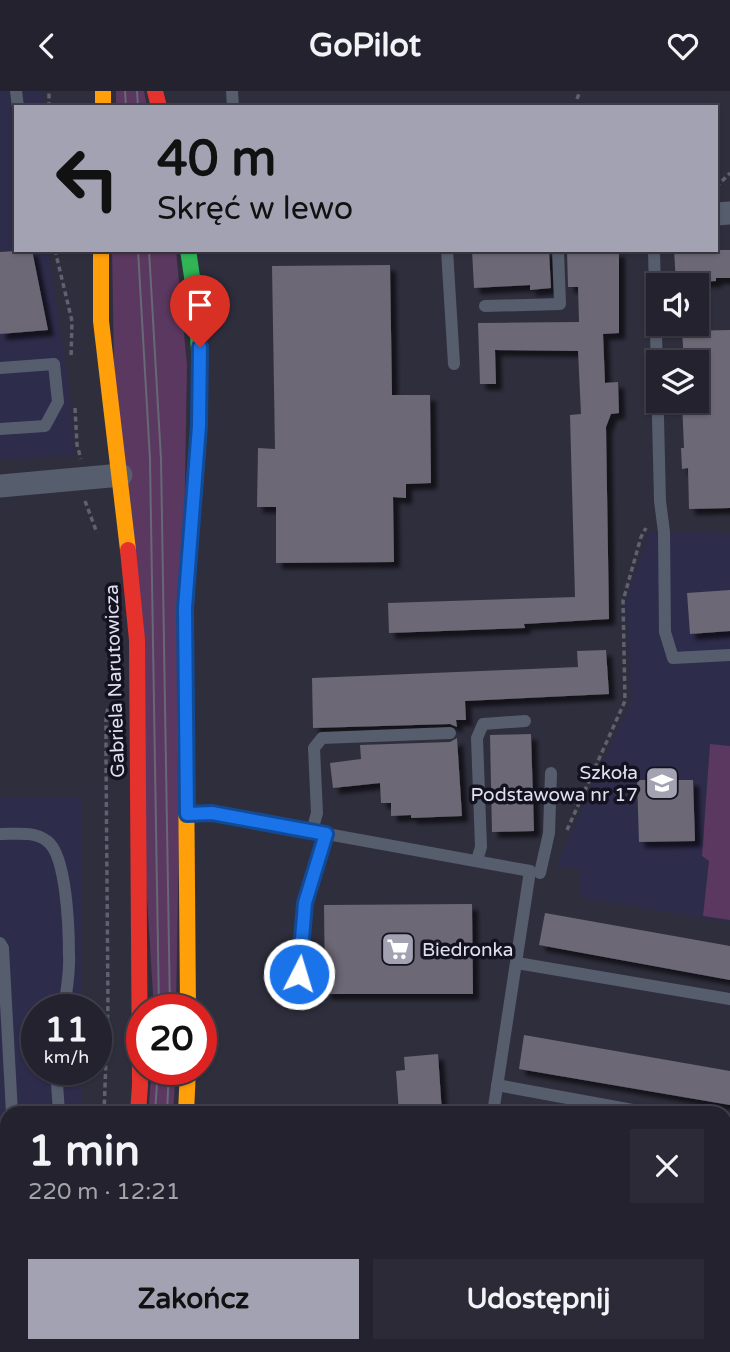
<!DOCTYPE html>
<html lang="pl">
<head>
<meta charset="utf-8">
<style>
  body { margin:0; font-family:"Varela Round",sans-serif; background:#2b2a36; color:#f1f3f6; height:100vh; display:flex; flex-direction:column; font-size:26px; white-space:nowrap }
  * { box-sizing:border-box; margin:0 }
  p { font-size:23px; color:#a3a4aa }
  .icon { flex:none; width:38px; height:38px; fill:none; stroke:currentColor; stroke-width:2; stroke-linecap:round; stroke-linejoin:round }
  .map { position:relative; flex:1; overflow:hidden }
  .panel { position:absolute; left:0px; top:1015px; width:732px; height:247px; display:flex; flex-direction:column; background:#23222e; border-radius:21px 21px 0 0; box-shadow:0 2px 5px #0004,0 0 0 2px #403f4a }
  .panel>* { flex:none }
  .guide { position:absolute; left:14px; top:14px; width:704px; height:147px; border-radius:0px; box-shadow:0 2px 5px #0004,0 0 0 2px #403f4a; background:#a2a2b3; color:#111; overflow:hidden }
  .controls { position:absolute; left:646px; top:182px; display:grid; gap:14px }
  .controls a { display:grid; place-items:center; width:63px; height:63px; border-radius:0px; background:#23222e; box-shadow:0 2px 5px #0004,0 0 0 2px #403f4a; font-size:35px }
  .speed { position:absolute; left:21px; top:903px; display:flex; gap:14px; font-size:35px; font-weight:700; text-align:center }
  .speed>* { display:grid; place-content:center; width:91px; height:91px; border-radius:50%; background:#23222e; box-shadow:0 2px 5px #0004,0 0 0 2px #403f4a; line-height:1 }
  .speed small { font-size:18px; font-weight:400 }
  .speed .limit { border:10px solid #d22; background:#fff; color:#111 }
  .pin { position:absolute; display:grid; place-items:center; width:60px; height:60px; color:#fff; margin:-72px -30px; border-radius:50% 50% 50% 0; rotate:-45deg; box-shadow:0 0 7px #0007 }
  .pin .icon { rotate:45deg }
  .me { position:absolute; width:77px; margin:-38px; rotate:5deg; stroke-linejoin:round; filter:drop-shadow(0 0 5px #0008) }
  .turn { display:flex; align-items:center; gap:24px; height:147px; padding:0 28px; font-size:32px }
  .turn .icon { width:91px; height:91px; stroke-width:2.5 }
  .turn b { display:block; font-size:49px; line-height:60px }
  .round { display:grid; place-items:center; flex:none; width:74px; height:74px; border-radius:0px; background:#2b2a36 }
  .summary { display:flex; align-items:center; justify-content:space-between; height:119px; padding:0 28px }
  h1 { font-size:42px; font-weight:800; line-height:52px }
  .primary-button { display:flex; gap:14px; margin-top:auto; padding:14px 28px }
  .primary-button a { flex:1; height:80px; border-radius:0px; background:#a2a2b3; color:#111; font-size:28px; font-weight:800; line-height:80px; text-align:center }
  .primary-button a+a { background:#2b2a36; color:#f1f3f6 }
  header { display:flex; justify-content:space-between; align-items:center; height:91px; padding:0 28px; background:#23222e; font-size:32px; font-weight:800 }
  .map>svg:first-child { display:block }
  .built { fill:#2e2c4b }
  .green { fill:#5b3860 }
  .building { fill:#6c6875; filter:url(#shadow) }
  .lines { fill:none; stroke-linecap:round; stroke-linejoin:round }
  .path { stroke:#5e616f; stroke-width:3.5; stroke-dasharray:5 3.5; stroke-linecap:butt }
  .lane { stroke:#565d6d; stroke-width:12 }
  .street { stroke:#565d6d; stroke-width:23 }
  .fast { stroke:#30b455; stroke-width:16 }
  .slow { stroke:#ff9f0a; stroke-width:16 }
  .jam { stroke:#e5322d; stroke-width:16 }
  .tram { stroke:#666976; stroke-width:2 }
  .route-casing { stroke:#114b97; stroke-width:18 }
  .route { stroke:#1a73e8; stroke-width:12 }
  .labels { text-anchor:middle; stroke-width:7; stroke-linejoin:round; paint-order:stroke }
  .street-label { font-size:19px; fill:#e0e0f2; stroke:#13121e }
  .poi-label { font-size:19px; fill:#e0e0f2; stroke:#13121e; text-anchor:end }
</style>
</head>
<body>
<header><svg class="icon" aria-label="back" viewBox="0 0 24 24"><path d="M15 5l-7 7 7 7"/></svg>GoPilot<svg class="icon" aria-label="heart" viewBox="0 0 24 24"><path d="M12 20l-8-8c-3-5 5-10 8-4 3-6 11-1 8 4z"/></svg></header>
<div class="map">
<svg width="730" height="1261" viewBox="0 0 730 1261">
  <defs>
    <filter id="shadow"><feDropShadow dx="6" dy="6" stdDeviation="2" flood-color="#0009"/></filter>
  </defs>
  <rect width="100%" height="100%" fill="#2f2e3d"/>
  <g class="built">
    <path d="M 0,0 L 44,0 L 44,16 L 16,16 L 16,159 L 48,159 L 68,287 L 75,364 L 0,369 Z"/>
    <path d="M 649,440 L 730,442 L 730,831 L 579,806 L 581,779 L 556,775 L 631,609 L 626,511 Z"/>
    <path d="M 0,707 L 81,707 L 82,919 L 37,919 L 37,978 L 82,978 L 82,1022 L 7,1022 L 7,1255 L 71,1255 L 70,1261 L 0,1261 Z"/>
  </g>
  <g class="green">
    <path d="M 116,0 L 144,0 L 147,16 L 116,16 Z"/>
    <path d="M 112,159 L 176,159 L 187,274 L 176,919 L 154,919 L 114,273 Z"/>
    <path d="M 710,653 L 730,655 L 730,829 L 703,825 L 709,770 L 702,765 Z"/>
    <path d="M 152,978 L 176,978 L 173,1022 L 148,1022 Z"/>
  </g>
  <g class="building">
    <path d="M 32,159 L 48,239 L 0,243 L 0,161 Z"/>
    <path d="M 472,159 L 549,159 L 551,197 L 530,199 L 530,194 L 474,197 Z"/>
    <path d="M 567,159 L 619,160 L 619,242 L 603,243 L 605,292 L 618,291 L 619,322 L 611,323 L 606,336 L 609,528 L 524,533 L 525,537 L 389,542 L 388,512 L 575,506 L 570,324 L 581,323 L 578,260 L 495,259 L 496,293 L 480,293 L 478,232 L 579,231 L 578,196 L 568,196 Z"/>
    <path d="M 674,159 L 730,159 L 730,187 L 716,187 L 716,190 L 676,192 Z"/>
    <path d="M 390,174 L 392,304 L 430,304 L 431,392 L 406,393 L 406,407 L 393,406 L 394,471 L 276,472 L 276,416 L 257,416 L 258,357 L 275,358 L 272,175 Z"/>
    <path d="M 730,239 L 730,417 L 689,418 L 688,377 L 682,378 L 681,357 L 684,357 L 682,310 L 696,310 L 696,271 L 684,271 L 682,240 Z"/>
    <path d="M 730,499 L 730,540 L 690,543 L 687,502 Z"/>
    <path d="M 606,559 L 609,603 L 465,610 L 466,629 L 456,629 L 457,636 L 450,633 L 313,637 L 312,587 L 578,576 L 577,560 Z"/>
    <path d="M 531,643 L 534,740 L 492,741 L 490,644 Z"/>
    <path d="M 457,647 L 462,725 L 411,727 L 411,724 L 391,725 L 391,712 L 381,712 L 380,692 L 333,697 L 330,672 L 361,668 L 360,654 L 450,651 Z"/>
    <path d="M 637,689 L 693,689 L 695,750 L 639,751 Z"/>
    <path d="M 472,813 L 473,903 L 325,903 L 324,814 Z"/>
    <path d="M 545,822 L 730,855 L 730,889 L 539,854 Z"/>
    <path d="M 524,944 L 730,980 L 730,1014 L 519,978 Z"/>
    <path d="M 438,963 L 442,1022 L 399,1022 L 396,980 L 405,979 L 404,966 Z"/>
  </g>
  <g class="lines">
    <g class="path">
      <path d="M 577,8 L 580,0"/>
      <path d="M 49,16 L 49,0"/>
      <path d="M 716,96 L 730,82"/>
      <path d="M 55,159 L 72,230 L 71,267"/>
      <path d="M 71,159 L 71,162"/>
      <path d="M 75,317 L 77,354 L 81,368"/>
      <path d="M 85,410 L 97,442"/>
      <path d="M 567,739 L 625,610 L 623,510 L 641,446 L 646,437"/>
      <path d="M 104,1022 L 108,914 L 106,669 L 106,629 L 108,615"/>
    </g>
    <g class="lane">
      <path d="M 16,0 L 18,16"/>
      <path d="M 232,0 L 233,16"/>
      <path d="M 447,159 L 454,273"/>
      <path d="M 654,159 L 660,410 L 664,441 L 665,541 L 673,567 L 730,564"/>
      <path d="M 485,215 L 560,213 L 558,159"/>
      <path d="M 0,277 L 54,273 L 58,311 L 45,335 L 0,338"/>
      <path d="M 189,723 L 212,722 L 530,780 L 493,1022"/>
      <path d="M 312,740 L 317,722 L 314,657 L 322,647 L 450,642"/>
      <path d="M 0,743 C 16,743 34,740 47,750 C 67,764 69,840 69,865 C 70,882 66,901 64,919"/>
      <path d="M 477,769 L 481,756 L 477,647 L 483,633 L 525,630"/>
      <path d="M 540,782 L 549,742 L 551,682"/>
      <path d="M 0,852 L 3,857 L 12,1022"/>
      <path d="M 517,872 L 730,908"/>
      <path d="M 300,883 L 305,812 L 326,742"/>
      <path d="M 56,978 L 59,1022"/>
      <path d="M 497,994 L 649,1022"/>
      <path d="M 724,1036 L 730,1036"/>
      <path d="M 724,1161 L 730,1162"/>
      <path d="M 724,1245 L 730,1246"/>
      <path d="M 25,1255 L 25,1261"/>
      <path d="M 221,1255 L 221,1261"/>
      <path d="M 286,1255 L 286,1261"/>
      <path d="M 465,1255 L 465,1261"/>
    </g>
    <g class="street">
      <path d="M 716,123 L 730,122"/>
      <path d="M 0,395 L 121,384"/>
    </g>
    <path class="fast" d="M 185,548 C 185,477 196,406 199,335 C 202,275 198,218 188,159"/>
    <g class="slow">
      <path d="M 103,0 L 103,16"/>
      <path d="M 101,159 L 101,230 L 128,459"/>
      <path d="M 185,548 L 188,919"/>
      <path d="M 186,1022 L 188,978"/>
      <path d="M 108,1261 L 109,1255"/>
    </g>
    <g class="jam">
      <path d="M 155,0 L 159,16"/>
      <path d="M 128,459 L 137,549 L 140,994 L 138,1022"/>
      <path d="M 156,1261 L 157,1255"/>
    </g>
    <g class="tram">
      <path d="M 125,0 L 126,16"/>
      <path d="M 137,0 L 138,16"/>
      <path d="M 138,159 L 150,368 L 159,919"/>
      <path d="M 149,159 L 161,368 L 170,919"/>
      <path d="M 155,1022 L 158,978"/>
      <path d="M 167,1022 L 169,978"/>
      <path d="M 126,1261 L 127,1255"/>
      <path d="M 138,1261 L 139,1255"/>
    </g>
  </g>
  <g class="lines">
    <g class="route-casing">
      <path id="route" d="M 200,256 L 199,335 L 185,517 L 187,723 L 212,722 L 326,743 L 305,812 L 299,883"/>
    </g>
    <use href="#route" class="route"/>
  </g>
  <defs>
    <g id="school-square" transform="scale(1.75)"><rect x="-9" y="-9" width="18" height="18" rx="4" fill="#a2a2b3" stroke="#13121e"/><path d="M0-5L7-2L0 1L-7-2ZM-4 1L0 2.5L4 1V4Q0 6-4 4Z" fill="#fff"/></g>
    <g id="supermarket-square" transform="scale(1.75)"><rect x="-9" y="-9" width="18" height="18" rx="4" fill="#a2a2b3" stroke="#13121e"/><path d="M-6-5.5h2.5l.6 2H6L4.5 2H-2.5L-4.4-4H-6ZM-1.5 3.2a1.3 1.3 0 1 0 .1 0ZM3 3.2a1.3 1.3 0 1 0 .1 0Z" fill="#fff"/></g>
  </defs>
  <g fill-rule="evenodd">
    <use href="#school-square" x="662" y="692"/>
    <use href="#supermarket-square" x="398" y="858"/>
  </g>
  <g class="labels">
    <g class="street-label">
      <text transform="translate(114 590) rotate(-92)" y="7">Gabriela Narutowicza</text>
    </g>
    <g class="poi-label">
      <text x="638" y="688">Szkoła<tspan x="638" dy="22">Podstawowa nr 17</tspan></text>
      <text x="422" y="865" text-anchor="start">Biedronka</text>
    </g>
  </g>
</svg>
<div class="controls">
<a><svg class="icon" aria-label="sound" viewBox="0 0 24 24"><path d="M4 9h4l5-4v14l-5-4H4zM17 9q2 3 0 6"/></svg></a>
<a><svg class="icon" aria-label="layers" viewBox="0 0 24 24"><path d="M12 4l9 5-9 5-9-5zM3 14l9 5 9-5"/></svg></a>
</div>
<div class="speed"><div>11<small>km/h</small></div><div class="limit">20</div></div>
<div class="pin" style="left:200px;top:256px;background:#d93025"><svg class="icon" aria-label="arrive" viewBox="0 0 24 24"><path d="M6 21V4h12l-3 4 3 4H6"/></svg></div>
<svg class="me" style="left:299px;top:883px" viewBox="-20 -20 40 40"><circle r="17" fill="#1a73e8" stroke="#fff" stroke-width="3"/><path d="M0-11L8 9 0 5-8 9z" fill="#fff"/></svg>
<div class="guide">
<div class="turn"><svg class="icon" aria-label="left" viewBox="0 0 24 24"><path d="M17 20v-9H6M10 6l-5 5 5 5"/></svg><div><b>40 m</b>Skręć w lewo</div></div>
</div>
<section class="panel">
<div class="summary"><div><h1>1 min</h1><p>220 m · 12:21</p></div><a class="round"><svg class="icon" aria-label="close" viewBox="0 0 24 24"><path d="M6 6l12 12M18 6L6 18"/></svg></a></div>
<div class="primary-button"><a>Zakończ</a><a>Udostępnij</a></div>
</section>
</div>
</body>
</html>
